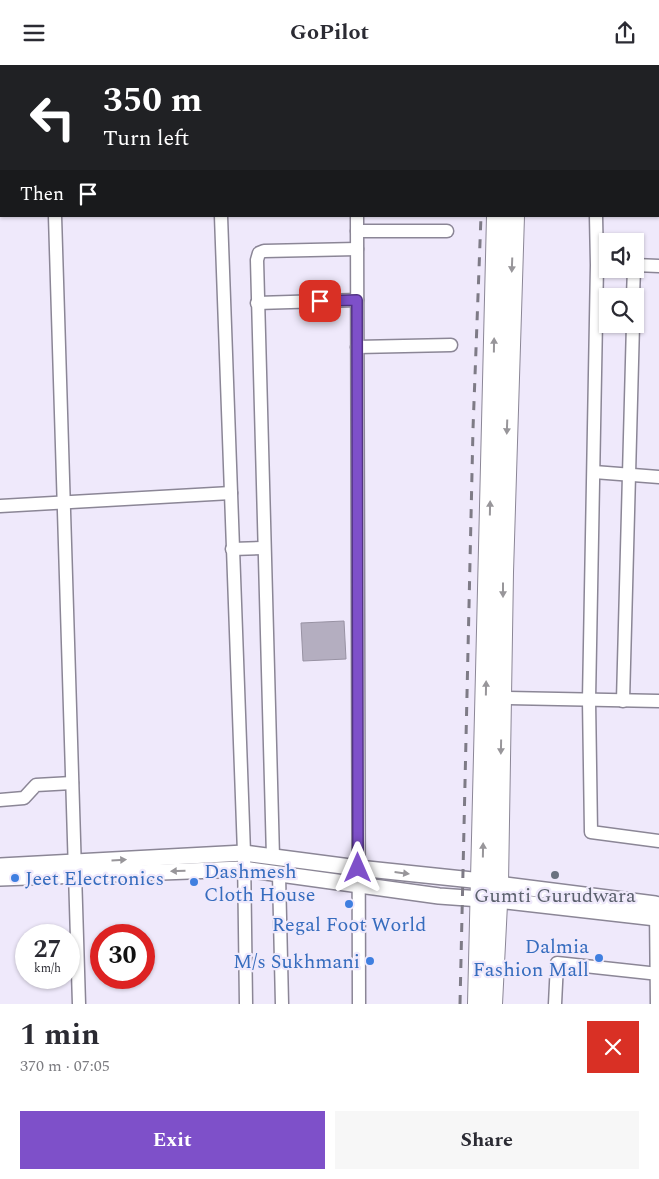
<!DOCTYPE html>
<html lang="en">
<head>
<meta charset="utf-8">
<style>
  body { margin:0; font-family:Spectral,serif; background:#f7f7f7; color:#2b2b33; height:100vh; display:flex; flex-direction:column; font-size:19px; white-space:nowrap }
  * { box-sizing:border-box; margin:0 }
  p { font-size:16px; color:#7c7c81 }
  .icon { flex:none; width:28px; height:28px; fill:none; stroke:currentColor; stroke-width:2; stroke-linecap:round; stroke-linejoin:round }
  .map { position:relative; height:939px; overflow:hidden }
  .panel { display:flex; flex-direction:column; background:#fff; flex:1 }
  .panel>* { flex:none }
  .top-card { position:absolute; left:0px; top:0px; width:660px; height:152px; box-shadow:0 1px 4px #0004; background:#202124; color:#fff; overflow:hidden }
  .buttons { position:absolute; left:599px; top:168px; display:grid; gap:10px }
  .buttons a { display:grid; place-items:center; width:45px; height:45px; border-radius:0px; background:#fff; box-shadow:0 1px 4px #0004; font-size:25px }
  .speed { position:absolute; left:15px; top:859px; display:flex; gap:10px; font-size:25px; font-weight:700; text-align:center }
  .speed>* { display:grid; place-content:center; width:65px; height:65px; border-radius:50%; background:#fff; box-shadow:0 1px 4px #0004; line-height:1 }
  .speed small { font-size:12px; font-weight:400 }
  .speed .limit { border:8px solid #d22; background:#fff; color:#111 }
  .pin { position:absolute; display:grid; place-items:center; width:42px; height:42px; color:#fff; margin:-21px; border-radius:10px; box-shadow:0 2px 8px #0006 }
  .me { position:absolute; width:55px; margin:-28px; rotate:0deg; stroke-linejoin:round; filter:drop-shadow(0 0 4px #0008) }
  .turn { display:flex; align-items:center; gap:18px; height:105px; padding:0 20px; font-size:22px }
  .turn .icon { width:65px; height:65px; stroke-width:2.5 }
  .turn b { display:block; font-size:35px; line-height:42px }
  .then { display:flex; align-items:center; height:48px; padding:0 20px; background:#0003; gap:10px; font-size:19px }
  .round { display:grid; place-items:center; flex:none; width:52px; height:52px; border-radius:0px; background:#f7f7f7 }
  .summary { display:flex; align-items:center; justify-content:space-between; height:85px; padding:0 20px }
  h1 { font-size:30px; font-weight:700; line-height:38px }
  .primary-button { display:flex; gap:10px; margin-top:auto; padding:10px 20px }
  .primary-button a { flex:1; height:58px; border-radius:0px; background:#7e50c9; color:#fff; font-size:20px; font-weight:700; line-height:58px; text-align:center }
  .primary-button a+a { background:#f7f7f7; color:#2b2b33 }
  header { display:flex; justify-content:space-between; align-items:center; height:65px; padding:0 20px; background:#fff; font-size:22px; font-weight:700 }
  .map>svg:first-child { display:block }
  .building { fill:#b4aec0; stroke:#9892a3 }
  .lines { fill:none; stroke-linecap:round; stroke-linejoin:round }
  .minor-casing { stroke:#8b8696; stroke-width:15 }
  .tertiary-casing { stroke:#8b8696; stroke-width:18 }
  .trunk-casing { stroke:#8b8696; stroke-width:22 }
  .minor { stroke:#fff; stroke-width:12 }
  .tertiary { stroke:#fff; stroke-width:15 }
  .trunk { stroke:#fff; stroke-width:20 }
  .rail { stroke:#7e7b86; stroke-width:3; stroke-dasharray:9 9; stroke-linecap:butt }
  .oneway { fill:#98969a }
  .route-casing { stroke:#523483; stroke-width:12 }
  .route { stroke:#7e50c9; stroke-width:9 }
  .worship-dot { fill:#6b7280; stroke:#efe9fb; stroke-width:2 }
  .shop-dot { fill:#3f7fe0; stroke:#efe9fb; stroke-width:2 }
  .labels { text-anchor:middle; stroke-width:4.5; stroke-linejoin:round; paint-order:stroke }
  .shop-label { font-size:20px; fill:#366cbe; stroke:#efe9fb; text-anchor:start }
  .worship-label { font-size:20px; fill:#5b616d; stroke:#efe9fb }
</style>
</head>
<body>
<header><svg class="icon" aria-label="menu" viewBox="0 0 24 24"><path d="M4 6h16M4 12h16M4 18h16"/></svg>GoPilot<svg class="icon" aria-label="share" viewBox="0 0 24 24"><path d="M12 15V3M7 8l5-5 5 5M5 13v7h14v-7"/></svg></header>
<div class="map">
<svg width="659" height="939" viewBox="0 0 659 939">
  <rect width="100%" height="100%" fill="#efe9fb"/>
  <path class="building" d="M 344,556 L 346,594 L 303,596 L 301,558 Z"/>
  <g class="lines">
    <g class="minor-casing">
      <g id="minor">
        <path d="M 4,0 L 4,1"/>
        <path d="M 141,0 L 141,1"/>
        <path d="M 199,0 L 199,1"/>
        <path d="M 213,0 L 213,1"/>
        <path d="M 598,1 L 598,0"/>
        <path d="M 659,28 L 659,27"/>
        <path d="M 0,115 L 1,115"/>
        <path d="M 55,151 L 79,939"/>
        <path d="M 221,151 L 244,788 L 246,939"/>
        <path d="M 357,151 L 359,939"/>
        <path d="M 596,151 L 597,200 L 589,635 L 591,767 L 659,776"/>
        <path d="M 357,166 L 447,166"/>
        <path d="M 635,200 L 659,201"/>
        <path d="M 633,231 L 634,204"/>
        <path d="M 257,238 L 357,235"/>
        <path d="M 357,282 L 451,280"/>
        <path d="M 594,407 L 659,412"/>
        <path d="M 0,441 L 231,428"/>
        <path d="M 232,484 L 263,483"/>
        <path d="M 502,633 L 659,636"/>
        <path d="M 623,636 L 633,259"/>
        <path d="M 0,735 L 24,733 L 36,720 L 72,718"/>
        <path d="M 273,792 L 257,195 L 259,188 L 264,186 L 357,184"/>
        <path d="M 279,810 L 282,939"/>
        <path d="M 656,844 L 657,939"/>
        <path d="M 555,939 L 557,898 L 659,909"/>
      </g>
    </g>
    <g class="tertiary-casing">
      <g id="tertiary">
        <path d="M 0,801 L 244,788 L 358,803 L 482,816"/>
        <path d="M 0,813 L 243,804 L 439,831 L 481,834"/>
        <path d="M 498,819 L 655,839 L 659,840"/>
        <path d="M 497,835 L 656,853 L 659,852"/>
      </g>
    </g>
    <g class="trunk-casing">
      <g id="trunk">
        <path d="M 499,1 L 499,0"/>
        <path d="M 515,1 L 515,0"/>
        <path d="M 478,939 L 497,151"/>
        <path d="M 492,939 L 498,819 L 503,507 L 514,151"/>
      </g>
    </g>
    <use href="#minor" class="minor"/>
    <use href="#tertiary" class="tertiary"/>
    <use href="#trunk" class="trunk"/>
    <g class="rail">
      <path d="M 483,1 L 483,0"/>
      <path d="M 460,939 L 473,364 L 481,151"/>
    </g>
  </g>
  <defs><path id="oneway-solid" d="M-6-.8H1V-3.2L6.5 0L1 3.2V.8H-6Z" transform="scale(1.25)"/></defs>
  <g class="oneway">
    <use href="#oneway-solid" transform="translate(512 200) rotate(92)"/>
    <use href="#oneway-solid" transform="translate(494 280) rotate(-89)"/>
    <use href="#oneway-solid" transform="translate(507 362) rotate(92)"/>
    <use href="#oneway-solid" transform="translate(490 443) rotate(-89)"/>
    <use href="#oneway-solid" transform="translate(503 525) rotate(90)"/>
    <use href="#oneway-solid" transform="translate(486 623) rotate(-89)"/>
    <use href="#oneway-solid" transform="translate(501 682) rotate(91)"/>
    <use href="#oneway-solid" transform="translate(483 785) rotate(-89)"/>
    <use href="#oneway-solid" transform="translate(119 795) rotate(-3)"/>
    <use href="#oneway-solid" transform="translate(178 806) rotate(178)"/>
    <use href="#oneway-solid" transform="translate(402 808) rotate(7)"/>
  </g>
  <g class="lines">
    <g class="route-casing">
      <path id="route" d="M 320,236 L 357,235 L 358,803"/>
    </g>
    <use href="#route" class="route"/>
  </g>
  <circle class="worship-dot" cx="555" cy="810" r="5"/>
  <g class="shop-dot">
    <circle cx="15" cy="813" r="5"/>
    <circle cx="194" cy="817" r="5"/>
    <circle cx="349" cy="839" r="5"/>
    <circle cx="599" cy="893" r="5"/>
    <circle cx="370" cy="896" r="5"/>
  </g>
  <g class="labels">
    <g class="shop-label">
      <text x="204" y="813">Dashmesh<tspan x="204" dy="23">Cloth House</tspan></text>
      <text x="25" y="820">Jeet Electronics</text>
      <text x="349" y="866" text-anchor="middle">Regal Foot World</text>
      <text x="589" y="888" text-anchor="end">Dalmia<tspan x="589" dy="23">Fashion Mall</tspan></text>
      <text x="360" y="903" text-anchor="end">M/s Sukhmani</text>
    </g>
    <g class="worship-label">
      <text x="555" y="837">Gumti Gurudwara</text>
    </g>
  </g>
</svg>
<div class="buttons">
<a><svg class="icon" aria-label="sound" viewBox="0 0 24 24"><path d="M4 9h4l5-4v14l-5-4H4zM17 9q2 3 0 6"/></svg></a>
<a><svg class="icon" aria-label="search" viewBox="0 0 24 24"><circle cx="10" cy="10" r="6"/><path d="M15 15l6 6"/></svg></a>
</div>
<div class="speed"><div>27<small>km/h</small></div><div class="limit">30</div></div>
<div class="pin" style="left:320px;top:236px;background:#d93025"><svg class="icon" aria-label="arrive" viewBox="0 0 24 24"><path d="M6 21V4h12l-3 4 3 4H6"/></svg></div>
<svg class="me" style="left:358px;top:803px" viewBox="-20 -20 40 40"><path d="M0-17L14 15 0 8-14 15z" fill="#7e50c9" stroke="#fff" stroke-width="4"/></svg>
<div class="top-card">
<div class="turn"><svg class="icon" aria-label="left" viewBox="0 0 24 24"><path d="M17 20v-9H6M10 6l-5 5 5 5"/></svg><div><b>350 m</b>Turn left</div></div>
<div class="then">Then<svg class="icon" aria-label="arrive" viewBox="0 0 24 24"><path d="M6 21V4h12l-3 4 3 4H6"/></svg></div>
</div>
</div>
<section class="panel">
<div class="summary"><div><h1>1 min</h1><p>370 m · 07:05</p></div><a class="round" style="background:#d93025;color:#fff"><svg class="icon" aria-label="close" viewBox="0 0 24 24"><path d="M6 6l12 12M18 6L6 18"/></svg></a></div>
<div class="primary-button"><a>Exit</a><a>Share</a></div>
</section>
</body>
</html>
